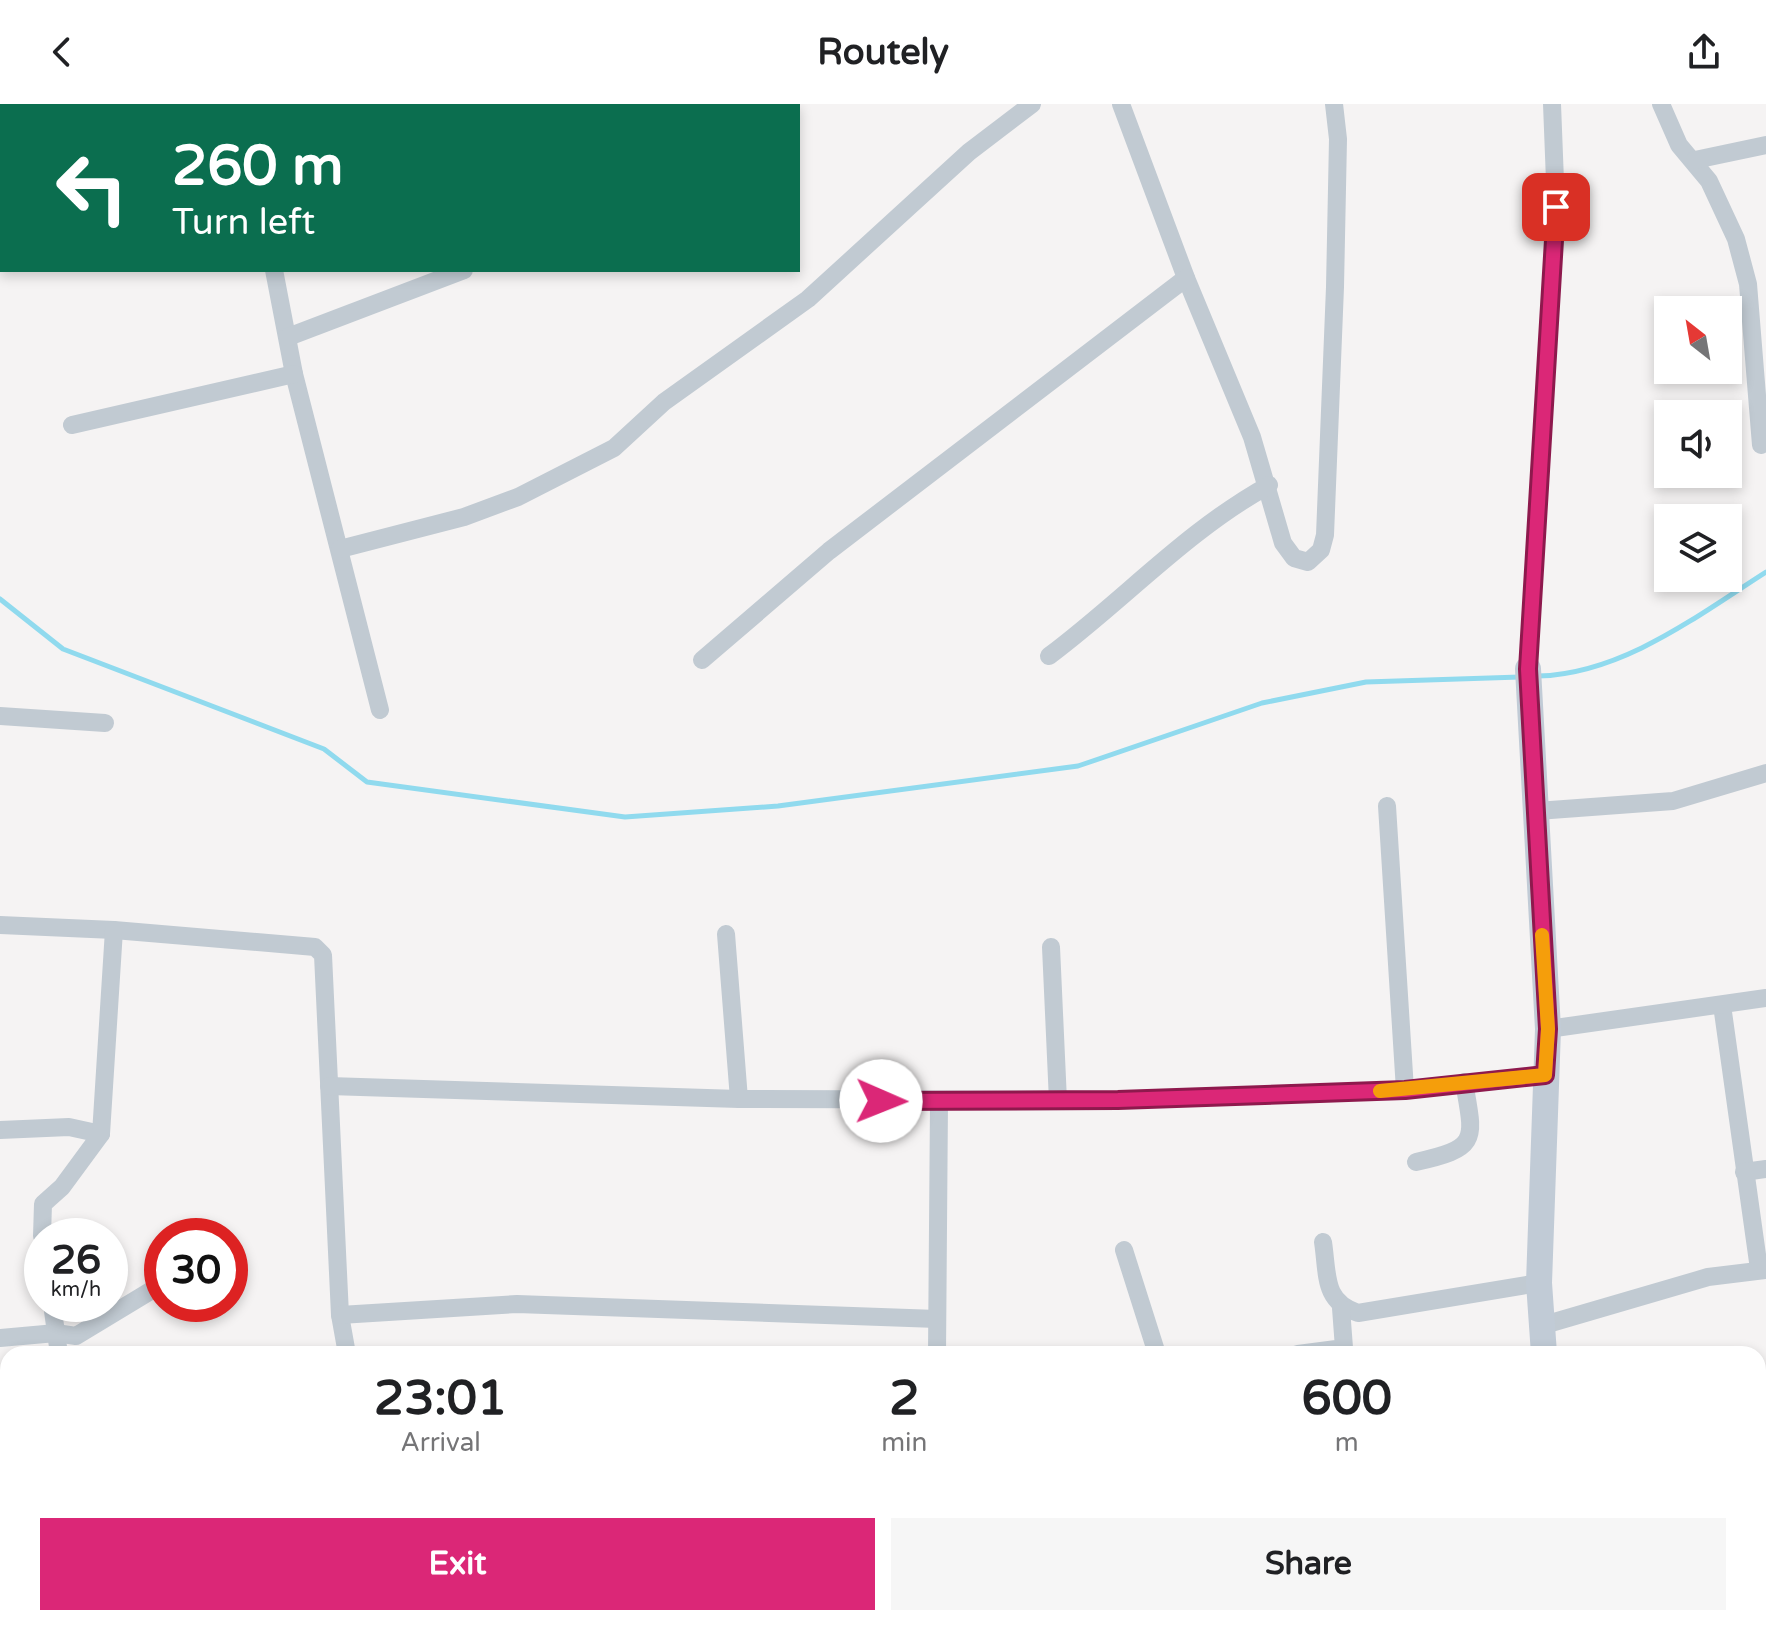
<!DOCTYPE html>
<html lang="en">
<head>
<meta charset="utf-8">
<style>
  body { margin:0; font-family:"Varela Round",sans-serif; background:#f6f6f6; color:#202124; height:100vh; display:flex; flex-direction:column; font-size:30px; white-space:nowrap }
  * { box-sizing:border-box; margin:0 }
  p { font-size:26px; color:#757577 }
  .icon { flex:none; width:44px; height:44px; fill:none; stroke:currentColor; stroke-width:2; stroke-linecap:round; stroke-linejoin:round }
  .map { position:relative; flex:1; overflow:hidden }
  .sheet { position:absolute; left:0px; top:1242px; width:1766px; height:280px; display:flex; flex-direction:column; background:#fff; border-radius:24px 24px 0 0; box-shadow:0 4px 12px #0003 }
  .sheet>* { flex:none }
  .guide { position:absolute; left:0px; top:0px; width:800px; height:168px; box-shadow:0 4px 12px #0003; background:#0b6e4f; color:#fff; overflow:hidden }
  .needle { width:52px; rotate:329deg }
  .controls { position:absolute; left:1654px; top:192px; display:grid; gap:16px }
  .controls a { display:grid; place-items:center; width:88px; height:88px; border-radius:0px; background:#fff; box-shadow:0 4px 12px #0003; font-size:40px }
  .speed { position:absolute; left:24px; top:1114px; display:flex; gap:16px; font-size:40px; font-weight:700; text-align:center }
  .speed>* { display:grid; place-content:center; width:104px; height:104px; border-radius:50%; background:#fff; box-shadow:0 4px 12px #0003; line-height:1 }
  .speed small { font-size:20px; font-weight:400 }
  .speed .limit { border:12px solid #d22; background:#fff; color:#111 }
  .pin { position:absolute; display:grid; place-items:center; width:68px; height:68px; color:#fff; margin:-34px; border-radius:16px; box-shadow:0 4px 12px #0006 }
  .me { position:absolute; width:88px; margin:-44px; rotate:91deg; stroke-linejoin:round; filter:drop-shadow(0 0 6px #0008) }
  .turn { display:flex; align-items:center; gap:28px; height:168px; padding:0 40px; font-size:36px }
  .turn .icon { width:104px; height:104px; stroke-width:2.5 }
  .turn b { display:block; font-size:56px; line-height:68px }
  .eta { display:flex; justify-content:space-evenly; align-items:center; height:136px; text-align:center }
  .eta b { font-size:48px; font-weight:700; line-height:56px }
  .primary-button { display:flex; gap:16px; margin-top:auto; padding:16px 40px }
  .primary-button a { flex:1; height:92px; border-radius:0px; background:#db2777; color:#fff; font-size:32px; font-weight:700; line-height:92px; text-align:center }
  .primary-button a+a { background:#f6f6f6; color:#202124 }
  header { display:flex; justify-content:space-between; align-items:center; height:104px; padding:0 40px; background:#fff; font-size:36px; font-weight:700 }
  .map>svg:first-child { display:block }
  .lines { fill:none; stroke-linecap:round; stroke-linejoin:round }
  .stream { stroke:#90daee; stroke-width:5 }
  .street { stroke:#c1cad2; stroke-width:18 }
  .secondary { stroke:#c1cbd6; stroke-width:26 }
  .route-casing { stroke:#8e194d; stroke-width:20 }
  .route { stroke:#db2777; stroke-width:14 }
  .slow { stroke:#f59e0b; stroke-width:14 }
</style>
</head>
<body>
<header><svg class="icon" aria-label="back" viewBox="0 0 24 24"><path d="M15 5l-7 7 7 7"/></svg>Routely<svg class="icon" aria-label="share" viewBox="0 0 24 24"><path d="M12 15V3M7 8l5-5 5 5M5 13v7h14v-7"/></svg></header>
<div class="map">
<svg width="1766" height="1522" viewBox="0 0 1766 1522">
  <rect width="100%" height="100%" fill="#f5f3f3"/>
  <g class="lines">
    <g class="stream">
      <path d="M 0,495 L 63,545 L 324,645 L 367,678 L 625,713 L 778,702 L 1078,662 L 1262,599 L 1366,578 L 1520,573"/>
      <path d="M 1538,572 C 1622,570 1697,512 1766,468"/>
    </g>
    <g class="street">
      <path d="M 169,0 L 172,2"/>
      <path d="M 550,0 L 551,2"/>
      <path d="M 1121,0 L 1186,174 L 1252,333 L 1283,439 L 1294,454 L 1308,458 L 1321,446 L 1325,431 L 1335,183 L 1338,35 L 1334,0"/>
      <path d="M 1661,0 L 1679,41 L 1709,77 L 1736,135 L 1748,180 L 1761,341"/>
      <path d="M 705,2 L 707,0"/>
      <path d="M 1695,56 L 1766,41"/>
      <path d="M 274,166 L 294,270 L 380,606"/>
      <path d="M 288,233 L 464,166"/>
      <path d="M 72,321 L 294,270"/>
      <path d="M 340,445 L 464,413 L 518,393 L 614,344 L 664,298 L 808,195 L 969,48 L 1032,0"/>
      <path d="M 1049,552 C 1124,496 1186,427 1269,381"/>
      <path d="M 702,556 L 829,447 L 1186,174"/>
      <path d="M 1528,565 L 1556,103 L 1552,0"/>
      <path d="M 0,612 L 105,619"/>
      <path d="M 1387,702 L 1405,986"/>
      <path d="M 1537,707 L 1673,697 L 1766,669"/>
      <path d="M 0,821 L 114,826 L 315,843 L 323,851 L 340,1211 L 347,1250"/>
      <path d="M 726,830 L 739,995"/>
      <path d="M 1051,843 L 1058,997"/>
      <path d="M 1722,901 L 1759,1165"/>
      <path d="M 1548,925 L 1766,894"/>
      <path d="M 329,982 L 739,995 L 1118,996 L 1405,986 L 1545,971"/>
      <path d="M 0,1026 L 69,1023 L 101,1030"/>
      <path d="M 1416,1058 C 1480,1044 1474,1036 1464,978"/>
      <path d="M 1744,1068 L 1766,1065"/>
      <path d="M 42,1132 L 43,1100 L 62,1083 L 101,1030 L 114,826"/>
      <path d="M 1323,1138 C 1328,1171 1323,1198 1358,1209 L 1539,1179"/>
      <path d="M 1124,1146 L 1157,1250"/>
      <path d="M 52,1200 L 59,1250"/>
      <path d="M 340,1211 L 517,1200 L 937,1215"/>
      <path d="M 1544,1221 L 1708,1173 L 1766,1166"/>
      <path d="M 0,1234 L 56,1229 L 76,1232 L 162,1180"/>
      <path d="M 937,1250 L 939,998"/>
      <path d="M 1298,1250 L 1344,1244 L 1341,1204"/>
      <path d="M 1758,1479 L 1766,1479"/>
      <path d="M 35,1514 L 37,1522"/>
      <path d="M 237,1514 L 239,1522"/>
      <path d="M 504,1514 L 506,1522"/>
      <path d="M 664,1514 L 665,1522"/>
      <path d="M 774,1514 L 774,1522"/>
      <path d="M 862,1514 L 863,1522"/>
      <path d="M 1049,1514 L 1049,1522"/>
      <path d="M 1362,1522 L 1362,1514"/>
    </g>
    <g class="secondary">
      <path d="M 306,2 L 309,0"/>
      <path d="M 0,120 L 2,119"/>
      <path d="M 1528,565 L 1548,925 L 1539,1179 L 1544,1250"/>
      <path d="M 0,1498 L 8,1496"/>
      <path d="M 1485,1514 L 1545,1522"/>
    </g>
  </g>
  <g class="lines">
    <g class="route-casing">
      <path id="route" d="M 881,997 L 1118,996 L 1405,986 L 1545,971 L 1548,925 L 1528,565 L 1556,103"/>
    </g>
    <use href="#route" class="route"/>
    <path class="slow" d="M 1380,987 L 1545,971 L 1548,925 L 1542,831"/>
  </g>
</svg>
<div class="controls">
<a><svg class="needle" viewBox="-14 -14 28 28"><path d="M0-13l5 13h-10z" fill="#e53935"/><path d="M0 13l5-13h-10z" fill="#757577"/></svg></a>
<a><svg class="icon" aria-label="sound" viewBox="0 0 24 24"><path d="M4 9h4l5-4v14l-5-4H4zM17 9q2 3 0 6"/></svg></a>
<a><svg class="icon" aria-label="layers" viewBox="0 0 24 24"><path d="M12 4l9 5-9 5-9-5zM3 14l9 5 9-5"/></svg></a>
</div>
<div class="speed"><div>26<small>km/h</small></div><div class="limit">30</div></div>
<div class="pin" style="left:1556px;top:103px;background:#d93025"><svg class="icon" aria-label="arrive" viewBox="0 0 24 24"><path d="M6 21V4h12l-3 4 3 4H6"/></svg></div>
<svg class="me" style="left:881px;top:997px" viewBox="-20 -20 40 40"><circle r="19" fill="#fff"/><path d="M0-13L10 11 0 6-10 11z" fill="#db2777"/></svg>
<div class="guide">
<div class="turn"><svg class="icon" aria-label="left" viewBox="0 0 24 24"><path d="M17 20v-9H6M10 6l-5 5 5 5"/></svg><div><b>260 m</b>Turn left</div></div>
</div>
<section class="sheet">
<div class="eta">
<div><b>23:01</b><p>Arrival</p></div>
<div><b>2</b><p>min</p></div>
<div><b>600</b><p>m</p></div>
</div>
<div class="primary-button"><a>Exit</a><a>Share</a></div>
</section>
</div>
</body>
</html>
